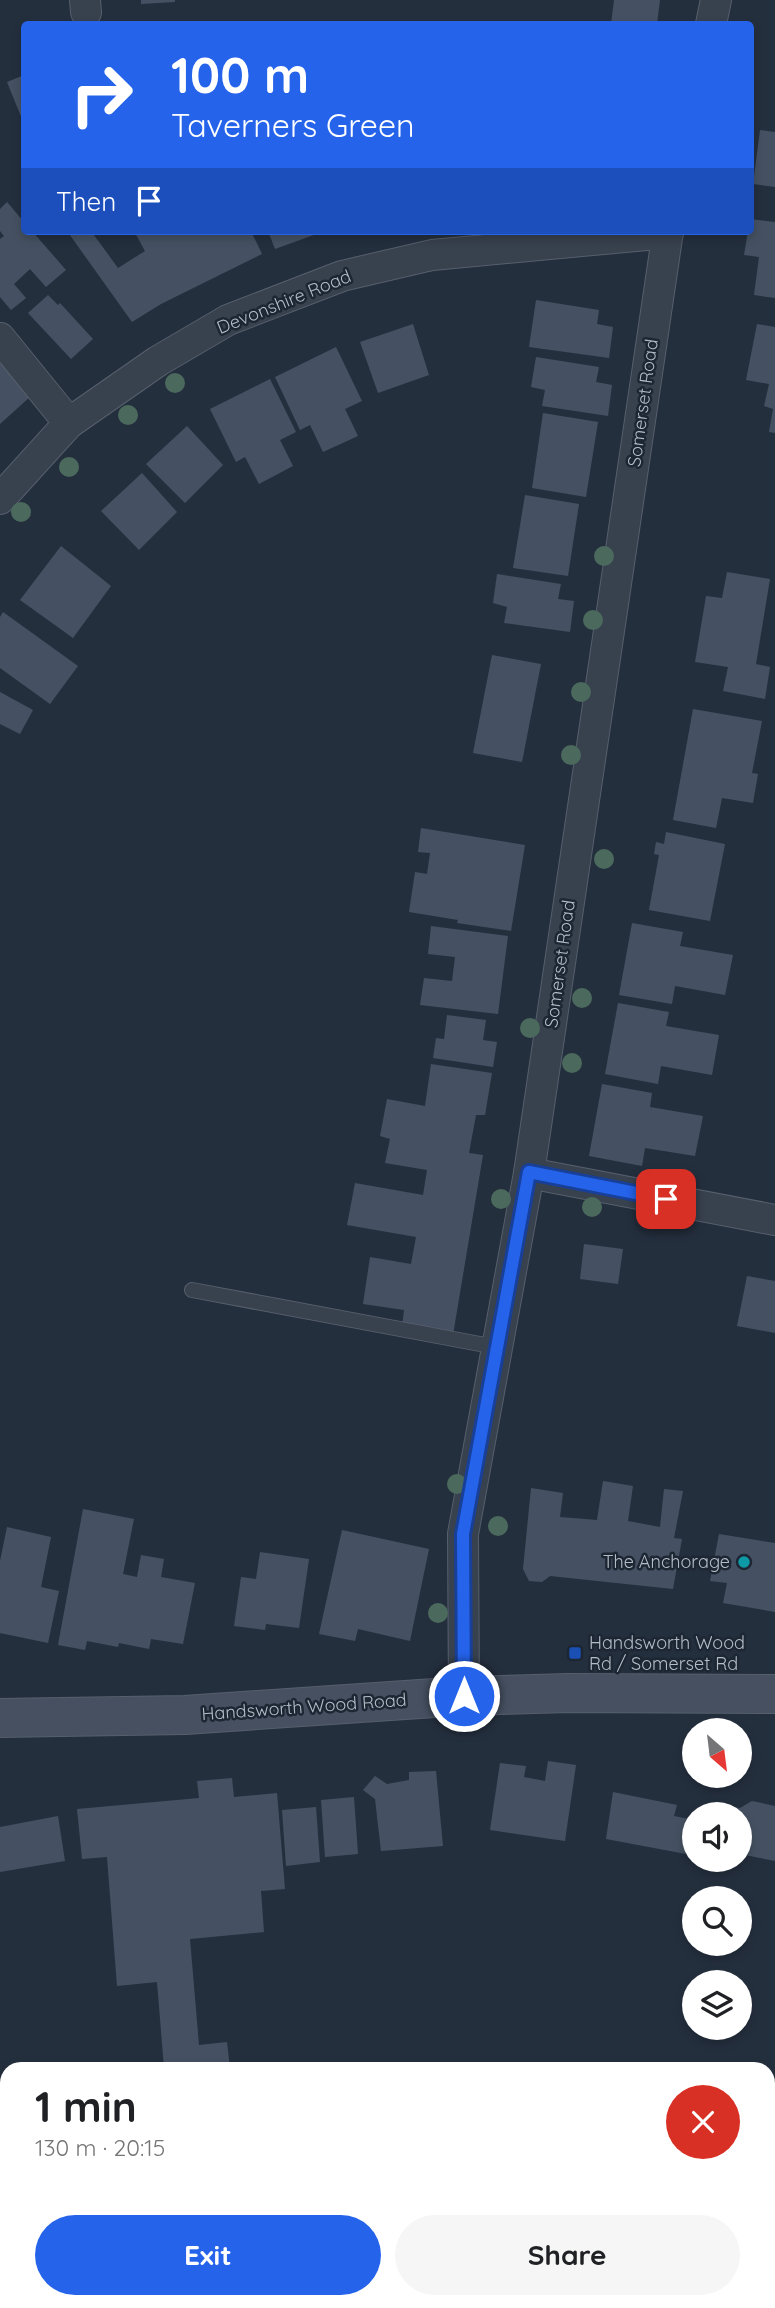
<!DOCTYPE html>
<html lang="en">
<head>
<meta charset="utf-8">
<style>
  body { margin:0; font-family:Quicksand,sans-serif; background:#f6f6f6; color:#202124; height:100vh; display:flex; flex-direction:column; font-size:26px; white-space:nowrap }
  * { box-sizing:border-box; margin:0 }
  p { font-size:23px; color:#757577 }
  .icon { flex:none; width:38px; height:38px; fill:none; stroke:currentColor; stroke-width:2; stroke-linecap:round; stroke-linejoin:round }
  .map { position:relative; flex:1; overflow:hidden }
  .details { position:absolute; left:0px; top:2062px; width:775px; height:247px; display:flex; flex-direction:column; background:#fff; border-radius:21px 21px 0 0; box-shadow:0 4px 10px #0003 }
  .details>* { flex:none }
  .guide { position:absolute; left:21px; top:21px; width:733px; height:214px; border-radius:7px; box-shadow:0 4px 10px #0003; background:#2563eb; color:#fff; overflow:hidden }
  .needle { width:46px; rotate:152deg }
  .tools { position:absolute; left:682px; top:1718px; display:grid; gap:14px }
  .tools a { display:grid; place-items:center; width:70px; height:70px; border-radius:50%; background:#fff; box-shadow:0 4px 10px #0003; font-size:35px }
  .pin { position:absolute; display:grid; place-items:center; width:60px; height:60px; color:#fff; margin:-30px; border-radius:14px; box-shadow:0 4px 10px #0006 }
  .me { position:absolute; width:77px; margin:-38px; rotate:0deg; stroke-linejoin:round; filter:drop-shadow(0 0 5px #0008) }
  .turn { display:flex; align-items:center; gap:24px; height:147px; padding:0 35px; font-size:32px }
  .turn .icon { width:91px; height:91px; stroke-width:2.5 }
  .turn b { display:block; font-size:49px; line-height:60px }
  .then { display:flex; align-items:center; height:66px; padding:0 35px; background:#0003; gap:14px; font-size:26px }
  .round { display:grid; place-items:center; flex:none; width:74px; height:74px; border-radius:37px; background:#f6f6f6 }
  .overview { display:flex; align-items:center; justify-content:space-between; height:119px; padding:0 35px }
  h1 { font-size:42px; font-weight:700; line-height:52px }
  .primary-button { display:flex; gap:14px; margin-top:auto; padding:14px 35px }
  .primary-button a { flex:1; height:80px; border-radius:42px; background:#2563eb; color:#fff; font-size:28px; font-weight:700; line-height:80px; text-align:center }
  .primary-button a+a { background:#f6f6f6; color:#202124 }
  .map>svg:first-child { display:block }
  .building { fill:#455162 }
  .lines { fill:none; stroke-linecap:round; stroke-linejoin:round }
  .lane-casing { stroke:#565f6c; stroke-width:16 }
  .street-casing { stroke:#565f6c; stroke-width:32 }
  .secondary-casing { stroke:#565f6c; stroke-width:40 }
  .lane { stroke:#38414e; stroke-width:14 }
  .street { stroke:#38414e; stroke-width:30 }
  .secondary { stroke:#465061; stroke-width:38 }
  .tree { fill:#4b6a5d }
  .route-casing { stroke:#184099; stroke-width:18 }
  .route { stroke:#2563eb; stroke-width:12 }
  .culture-dot { fill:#0f9aa8; stroke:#1d2633; stroke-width:2.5 }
  .transit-dot { fill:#1a4fb4; stroke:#1d2633; stroke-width:2.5 }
  .labels { text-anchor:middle; stroke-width:5; stroke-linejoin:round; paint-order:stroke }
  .street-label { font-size:18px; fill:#b4bcc9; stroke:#1d2633 }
  .poi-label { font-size:18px; fill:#b4bcc9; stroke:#1d2633; text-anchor:end }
</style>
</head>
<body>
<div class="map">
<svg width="775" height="2308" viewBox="0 0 775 2308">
  <rect width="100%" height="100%" fill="#242f3e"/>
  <g class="building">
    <path d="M 141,0 L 175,0 L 175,2 L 141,4 Z"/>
    <path d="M 614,0 L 660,0 L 657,24 L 611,24 Z"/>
    <path d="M 24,75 L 24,124 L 7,82 Z"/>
    <path d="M 760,130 L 775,132 L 775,187 L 753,184 Z"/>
    <path d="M 7,202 L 24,222 L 24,231 L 32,231 L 66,270 L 46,287 L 30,269 L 14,284 L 26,298 L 11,310 L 0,297 L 0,239 L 4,236 L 0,231 L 0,209 Z"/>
    <path d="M 751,219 L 775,222 L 775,298 L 754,295 L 759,257 L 744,255 L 748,231 L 751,231 Z"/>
    <path d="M 67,231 L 91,231 L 118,268 L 145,251 L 134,231 L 182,231 L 183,233 L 187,231 L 251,231 L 262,254 L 161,304 L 132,322 Z"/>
    <path d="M 268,231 L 325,231 L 275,249 Z"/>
    <path d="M 48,295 L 58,305 L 60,303 L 93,339 L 71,359 L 28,313 Z"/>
    <path d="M 536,300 L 599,310 L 597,324 L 613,327 L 609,358 L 529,347 Z"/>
    <path d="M 413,324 L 429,375 L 378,393 L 360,342 Z"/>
    <path d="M 757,324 L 775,327 L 775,433 L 769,432 L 773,409 L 764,406 L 769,384 L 746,380 Z"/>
    <path d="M 336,347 L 362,401 L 345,409 L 358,436 L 323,452 L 310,425 L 300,430 L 275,377 Z"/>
    <path d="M 536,357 L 599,367 L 596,382 L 612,385 L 608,416 L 542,406 L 545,390 L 531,387 Z"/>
    <path d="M 0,363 L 31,396 L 0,424 Z"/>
    <path d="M 270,379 L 296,432 L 280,440 L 293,466 L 259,484 L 245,457 L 236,462 L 210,409 Z"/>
    <path d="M 543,413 L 598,422 L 586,497 L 532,488 Z"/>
    <path d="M 187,426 L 223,465 L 185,503 L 146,464 Z"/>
    <path d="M 142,473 L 177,512 L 139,550 L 101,511 Z"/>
    <path d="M 525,495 L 579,504 L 568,576 L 513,568 Z"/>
    <path d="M 61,546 L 111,586 L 73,638 L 20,600 Z"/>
    <path d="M 727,572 L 770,579 L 756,664 L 770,667 L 765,699 L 723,691 L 728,667 L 695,662 L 706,596 L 722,598 Z"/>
    <path d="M 497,574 L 561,584 L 558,599 L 574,601 L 570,632 L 504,623 L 507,607 L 493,603 Z"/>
    <path d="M 3,612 L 78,666 L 50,704 L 0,668 L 0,617 Z"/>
    <path d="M 492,655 L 541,664 L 522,762 L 473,753 Z"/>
    <path d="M 0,692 L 33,710 L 20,734 L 0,724 Z"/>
    <path d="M 693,709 L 762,721 L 752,773 L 758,774 L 753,803 L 722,798 L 716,828 L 673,820 Z"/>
    <path d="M 421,828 L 525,845 L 511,931 L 457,923 L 458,920 L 409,912 L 415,872 L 427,874 L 430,853 L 418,852 Z"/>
    <path d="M 666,832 L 725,844 L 710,921 L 649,910 L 659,855 L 654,854 L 656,842 L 664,844 Z"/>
    <path d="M 632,923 L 683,932 L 680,946 L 733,955 L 725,995 L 675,986 L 672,1004 L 619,995 Z"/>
    <path d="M 431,926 L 508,936 L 498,1014 L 420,1005 L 424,978 L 452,981 L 455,957 L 428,954 Z"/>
    <path d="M 618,1003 L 669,1012 L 666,1026 L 719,1035 L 712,1075 L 661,1066 L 658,1084 L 605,1074 Z"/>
    <path d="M 447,1015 L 486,1020 L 483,1040 L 497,1042 L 493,1067 L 433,1058 L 436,1038 L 444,1039 Z"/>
    <path d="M 431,1064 L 492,1073 L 485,1115 L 476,1115 L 469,1153 L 483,1155 L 453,1335 L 402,1327 L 404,1310 L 363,1304 L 370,1257 L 411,1264 L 416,1237 L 347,1225 L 355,1183 L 423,1195 L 427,1170 L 385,1163 L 390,1139 L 380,1136 L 387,1099 L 425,1106 Z"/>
    <path d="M 602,1084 L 652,1093 L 650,1107 L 703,1116 L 695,1156 L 645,1148 L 642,1166 L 589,1156 Z"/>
    <path d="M 584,1244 L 623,1249 L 618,1284 L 580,1279 Z"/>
    <path d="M 747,1276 L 775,1281 L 775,1333 L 737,1326 Z"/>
    <path d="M 603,1481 L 633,1486 L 628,1521 L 660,1527 L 664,1489 L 683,1491 L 674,1538 L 682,1539 L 673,1589 L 550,1576 L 542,1582 L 529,1581 L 523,1569 L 531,1488 L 563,1493 L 560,1517 L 597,1520 Z"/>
    <path d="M 83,1509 L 134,1519 L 123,1574 L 137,1577 L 141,1555 L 164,1559 L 161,1577 L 195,1583 L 183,1644 L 151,1639 L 149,1649 L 119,1643 L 118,1647 L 87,1641 L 85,1650 L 58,1645 Z"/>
    <path d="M 7,1527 L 51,1537 L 41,1587 L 59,1591 L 48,1643 L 0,1633 L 0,1561 Z"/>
    <path d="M 342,1530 L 429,1549 L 410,1641 L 358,1629 L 355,1641 L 319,1634 Z"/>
    <path d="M 719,1534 L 775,1543 L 775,1612 L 723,1603 L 727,1583 L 710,1581 Z"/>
    <path d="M 260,1552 L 309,1559 L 299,1628 L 266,1624 L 265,1630 L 234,1626 L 241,1577 L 256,1579 Z"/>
    <path d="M 548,1761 L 576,1765 L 565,1841 L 490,1830 L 500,1763 L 526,1766 L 524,1777 L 545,1781 Z"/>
    <path d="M 436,1771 L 443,1846 L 381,1851 L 375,1799 L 363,1790 L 375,1776 L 387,1784 L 409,1780 L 409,1772 Z"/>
    <path d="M 232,1778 L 234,1797 L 277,1793 L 285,1889 L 261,1891 L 264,1932 L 190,1939 L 199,2045 L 227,2042 L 230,2068 L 164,2068 L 157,1982 L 117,1986 L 107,1857 L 82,1859 L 77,1809 L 199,1798 L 197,1781 Z"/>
    <path d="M 613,1792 L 677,1805 L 674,1816 L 694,1820 L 686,1854 L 606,1839 Z"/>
    <path d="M 354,1797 L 358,1854 L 325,1857 L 321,1800 Z"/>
    <path d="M 752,1801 L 775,1806 L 775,1861 L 740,1854 L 740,1815 L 705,1815 L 707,1803 L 740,1808 Z"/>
    <path d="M 316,1807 L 320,1862 L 286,1866 L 282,1810 Z"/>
    <path d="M 58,1816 L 65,1861 L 0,1872 L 0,1827 Z"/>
    <path d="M 4,2270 L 7,2277 L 7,2301 L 18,2301 L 20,2306 L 15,2308 L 0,2308 L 0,2271 Z"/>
  </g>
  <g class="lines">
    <g class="lane-casing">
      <path id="lane" d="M 192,1290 L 496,1347"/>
    </g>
    <g class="street-casing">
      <g id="street">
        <path d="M 85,0 L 86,12"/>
        <path d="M 711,24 L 716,0"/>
        <path d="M 0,338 L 69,423"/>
        <path d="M 0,499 L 69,423 L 158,361 L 228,320 L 342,276 L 432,255 L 668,233"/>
        <path d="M 529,1173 L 775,1220"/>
        <path d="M 464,1696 L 463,1534 L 529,1173 L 668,231"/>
      </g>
    </g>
    <g class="secondary-casing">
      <path id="secondary" d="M 0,1718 L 185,1715 L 464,1696 L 569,1693 L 775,1694"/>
    </g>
    <use href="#lane" class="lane"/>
    <use href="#street" class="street"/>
    <use href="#secondary" class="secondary"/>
  </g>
  <g class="tree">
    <circle cx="175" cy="383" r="10"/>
    <circle cx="128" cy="415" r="10"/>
    <circle cx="69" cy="467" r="10"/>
    <circle cx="21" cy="512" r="10"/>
    <circle cx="604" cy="556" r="10"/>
    <circle cx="593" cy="620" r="10"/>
    <circle cx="581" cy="692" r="10"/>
    <circle cx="571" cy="755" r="10"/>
    <circle cx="604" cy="859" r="10"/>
    <circle cx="582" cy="998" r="10"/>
    <circle cx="530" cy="1028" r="10"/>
    <circle cx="572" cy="1063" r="10"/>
    <circle cx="501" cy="1199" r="10"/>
    <circle cx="592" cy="1207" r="10"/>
    <circle cx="457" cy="1484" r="10"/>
    <circle cx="498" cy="1526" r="10"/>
    <circle cx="438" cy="1613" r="10"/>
  </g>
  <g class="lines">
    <g class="route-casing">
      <path id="route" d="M 464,1696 L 463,1534 L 529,1172 L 666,1199"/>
    </g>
    <use href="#route" class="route"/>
  </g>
  <circle class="culture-dot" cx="744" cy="1562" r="7"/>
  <rect class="transit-dot" x="568" y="1646" width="14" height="14" rx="3.5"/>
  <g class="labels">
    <g class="street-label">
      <text transform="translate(284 302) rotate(-22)" y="6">Devonshire Road</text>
      <text transform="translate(643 403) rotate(-82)" y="6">Somerset Road</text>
      <text transform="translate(560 964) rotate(-82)" y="6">Somerset Road</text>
      <text transform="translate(304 1707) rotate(-4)" y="6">Handsworth Wood Road</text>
    </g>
    <g class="poi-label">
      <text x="730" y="1568">The Anchorage</text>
      <text x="589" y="1649" text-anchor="start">Handsworth Wood<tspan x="589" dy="21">Rd / Somerset Rd</tspan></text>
    </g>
  </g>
</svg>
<div class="tools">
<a><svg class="needle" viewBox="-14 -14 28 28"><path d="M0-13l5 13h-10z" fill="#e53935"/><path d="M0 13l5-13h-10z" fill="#757577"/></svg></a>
<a><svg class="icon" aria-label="sound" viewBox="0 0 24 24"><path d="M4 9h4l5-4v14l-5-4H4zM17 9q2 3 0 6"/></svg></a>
<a><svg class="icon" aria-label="search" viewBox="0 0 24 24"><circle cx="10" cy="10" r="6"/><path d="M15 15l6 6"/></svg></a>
<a><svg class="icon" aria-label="layers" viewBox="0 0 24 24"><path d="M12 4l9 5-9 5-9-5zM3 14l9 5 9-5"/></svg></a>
</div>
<div class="pin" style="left:666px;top:1199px;background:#d93025"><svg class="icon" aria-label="arrive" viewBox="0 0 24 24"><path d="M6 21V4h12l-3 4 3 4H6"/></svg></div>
<svg class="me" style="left:464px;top:1696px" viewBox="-20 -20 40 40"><circle r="17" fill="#2563eb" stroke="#fff" stroke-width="3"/><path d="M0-11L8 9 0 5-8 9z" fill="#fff"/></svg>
<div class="guide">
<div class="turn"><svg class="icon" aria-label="right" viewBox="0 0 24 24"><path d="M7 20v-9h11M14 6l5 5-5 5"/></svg><div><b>100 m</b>Taverners Green</div></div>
<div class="then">Then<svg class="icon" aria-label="arrive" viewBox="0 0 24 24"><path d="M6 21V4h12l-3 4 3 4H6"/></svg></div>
</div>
<section class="details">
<div class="overview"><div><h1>1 min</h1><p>130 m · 20:15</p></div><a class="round" style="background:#d93025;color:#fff"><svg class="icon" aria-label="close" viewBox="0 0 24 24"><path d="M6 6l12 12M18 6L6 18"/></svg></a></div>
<div class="primary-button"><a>Exit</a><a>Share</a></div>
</section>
</div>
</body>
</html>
